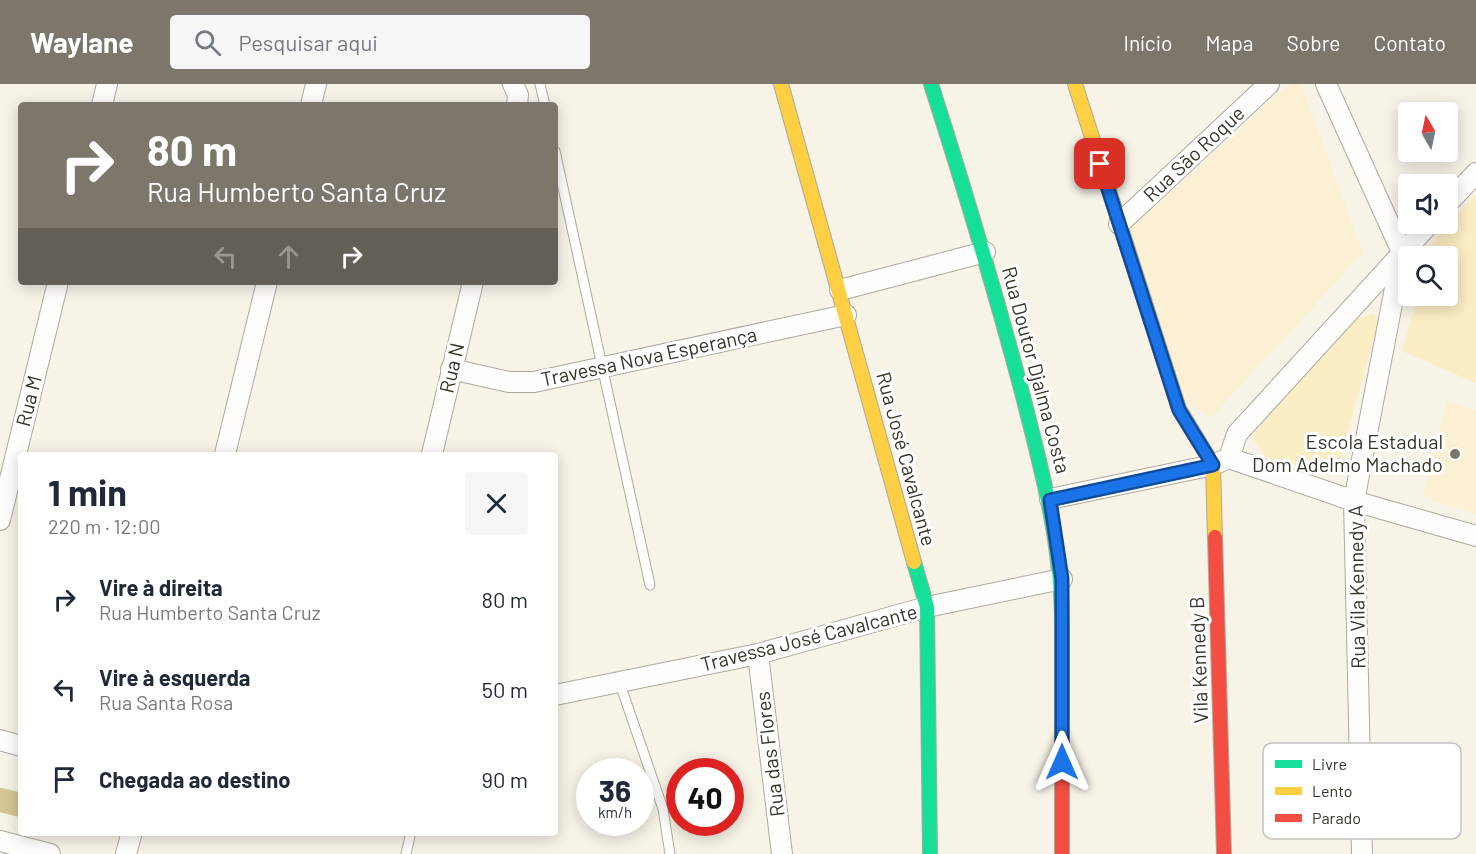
<!DOCTYPE html>
<html lang="pt">
<head>
<meta charset="utf-8">
<style>
  body { margin:0; font-family:Barlow,sans-serif; background:#f6f6f7; color:#1f2937; height:100vh; display:flex; flex-direction:column; font-size:22px; white-space:nowrap }
  * { box-sizing:border-box; margin:0 }
  p { font-size:20px; color:#747a83 }
  .icon { flex:none; width:33px; height:33px; fill:none; stroke:currentColor; stroke-width:2; stroke-linecap:round; stroke-linejoin:round }
  .map { position:relative; flex:1; overflow:hidden }
  .sheet { position:absolute; left:18px; top:368px; width:540px; height:384px; display:flex; flex-direction:column; background:#fff; border-radius:6px; box-shadow:0 3px 15px #0003 }
  .sheet>* { flex:none }
  .hud { position:absolute; left:18px; top:18px; width:540px; height:183px; border-radius:6px; box-shadow:0 3px 15px #0003; background:#7c776a; color:#fff; overflow:hidden }
  .needle { width:39px; rotate:351deg }
  .buttons { position:absolute; left:1398px; top:18px; display:grid; gap:12px }
  .buttons a { display:grid; place-items:center; width:60px; height:60px; border-radius:6px; background:#fff; box-shadow:0 3px 15px #0003; font-size:30px }
  .speed { position:absolute; left:576px; top:674px; display:flex; gap:12px; font-size:30px; font-weight:700; text-align:center }
  .speed>* { display:grid; place-content:center; width:78px; height:78px; border-radius:50%; background:#fff; box-shadow:0 3px 15px #0003; line-height:1 }
  .speed small { font-size:15px; font-weight:400 }
  .speed .limit { border:9px solid #d22; background:#fff; color:#111 }
  .pin { position:absolute; display:grid; place-items:center; width:51px; height:51px; color:#fff; margin:-26px; border-radius:12px; box-shadow:0 3px 9px #0006 }
  .me { position:absolute; width:66px; margin:-33px; rotate:0deg; stroke-linejoin:round; filter:drop-shadow(0 0 4px #0008) }
  .turn { display:flex; align-items:center; gap:21px; height:126px; padding:0 30px; font-size:27px }
  .turn .icon { width:78px; height:78px; stroke-width:2.5 }
  .turn b { display:block; font-size:42px; line-height:51px }
  .lanes { display:flex; align-items:center; height:57px; padding:0 30px; background:#0003; justify-content:center; gap:30px; direction:ltr }
  .lanes .off { opacity:.35 }
  .round { display:grid; place-items:center; flex:none; width:63px; height:63px; border-radius:6px; background:#f6f6f7 }
  .summary { display:flex; align-items:center; justify-content:space-between; height:102px; padding:0 30px }
  h1 { font-size:36px; font-weight:700; line-height:45px }
  ul { padding:0; list-style:none }
  li { display:flex; align-items:center; gap:18px; height:90px; padding:0 30px }
  li div { flex:1 }
  li b { display:block; font-size:22px }
  li em { font-style:normal }
  header { display:flex; align-items:center; gap:36px; box-sizing:border-box; height:84px; padding:0 30px; background:#7c776a; color:#fff }
  header strong { font-size:28px }
  nav { display:flex; gap:33px; margin-inline-start:auto; font-size:21px }
  .search { width:420px; height:54px; background:#f6f6f7; display:flex; align-items:center; gap:15px; box-sizing:border-box; padding:0 21px; border-radius:6px; color:#747a83; font-size:22px }
  .map>svg:first-child { display:block }
  .built { fill:#fbf0d3 }
  .green { fill:#fbedc4 }
  .lines { fill:none; stroke-linecap:round; stroke-linejoin:round }
  .canal { stroke:#d6c594; stroke-width:24 }
  .lane-casing { stroke:#aea99e; stroke-width:11 }
  .street-casing { stroke:#aea99e; stroke-width:22 }
  .fast-casing { stroke:#aea99e; stroke-width:16 }
  .slow-casing { stroke:#aea99e; stroke-width:16 }
  .jam-casing { stroke:#aea99e; stroke-width:16 }
  .lane { stroke:#fefdfb; stroke-width:9 }
  .street { stroke:#fefdfb; stroke-width:20 }
  .fast { stroke:#16e098; stroke-width:14 }
  .slow { stroke:#ffcf43; stroke-width:14 }
  .jam { stroke:#f24e42; stroke-width:14 }
  .route-casing { stroke:#114b97; stroke-width:15 }
  .route { stroke:#1a73e8; stroke-width:10 }
  .poi-dot { fill:#7c776a; stroke:#fff; stroke-width:2 }
  .labels { text-anchor:middle; stroke-width:6; stroke-linejoin:round; paint-order:stroke }
  .street-label { font-size:20px; fill:#393427; stroke:#fff }
  .poi-label { font-size:20px; fill:#393427; stroke:#fff; text-anchor:end }
  .key { fill:#fff; stroke:#c4c2be; stroke-width:1.5 }
  .key-label { font-size:16px; fill:#393427 }
</style>
</head>
<body>
<header>
<strong>Waylane</strong>
<div class="search"><svg class="icon" aria-label="search" viewBox="0 0 24 24"><circle cx="10" cy="10" r="6"/><path d="M15 15l6 6"/></svg>Pesquisar aqui</div>
<nav><a>Início</a><a>Mapa</a><a>Sobre</a><a>Contato</a></nav>
</header>
<div class="map">
<svg width="1476" height="770" viewBox="0 0 1476 770">
  <rect width="100%" height="100%" fill="#f8f3e7"/>
  <g class="built">
    <path d="M 1289,0 L 1301,0 L 1363,169 L 1211,334 L 1187,319 L 1129,147 Z"/>
    <path d="M 1447,317 L 1476,326 L 1476,430 L 1422,414 Z"/>
  </g>
  <g class="green">
    <path d="M 1476,110 L 1476,299 L 1402,267 L 1418,212 L 1448,212 L 1448,172 L 1429,172 L 1433,158 Z"/>
    <path d="M 1373,230 L 1379,236 L 1337,386 L 1328,392 L 1266,374 L 1254,356 L 1253,348 L 1358,234 Z"/>
  </g>
  <g class="lines">
    <path class="canal" d="M 0,716 L 21,721"/>
    <g class="lane-casing">
      <g id="lane">
        <path d="M 540,0 L 545,21"/>
        <path d="M 555,67 L 650,501"/>
        <path d="M 620,600 L 663,725 L 670,770"/>
        <path d="M 406,770 L 411,748"/>
      </g>
    </g>
    <g class="street-casing">
      <g id="street">
        <path d="M 513,0 L 518,11 L 517,21"/>
        <path d="M 1326,0 L 1402,168"/>
        <path d="M 102,21 L 107,0"/>
        <path d="M 311,21 L 316,0"/>
        <path d="M 1448,119 L 1476,89"/>
        <path d="M 1119,140 L 1269,0"/>
        <path d="M 840,206 L 985,168"/>
        <path d="M 451,285 L 509,298 L 534,298 L 846,231"/>
        <path d="M 225,370 L 267,198"/>
        <path d="M 432,370 L 473,198"/>
        <path d="M 1229,374 L 1354,417 L 1476,452"/>
        <path d="M 1050,415 L 1213,381 L 1229,374 L 1237,350 L 1429,140"/>
        <path d="M 0,436 L 58,198"/>
        <path d="M 758,570 L 782,770"/>
        <path d="M 555,611 L 758,570 L 927,523 L 1062,495"/>
        <path d="M 0,656 L 21,662"/>
        <path d="M 0,757 L 50,770"/>
        <path d="M 126,770 L 132,748"/>
        <path d="M 1362,770 L 1354,417 L 1402,168"/>
      </g>
    </g>
    <g class="fast-casing">
      <g id="fast">
        <path d="M 931,0 C 963,100 993,200 1020,301 C 1041,382 1062,459 1062,542"/>
        <path d="M 914,478 L 927,523 L 930,770"/>
      </g>
    </g>
    <g class="slow-casing">
      <g id="slow">
        <path d="M 781,0 L 914,478"/>
        <path d="M 1075,0 L 1179,325 L 1213,381 L 1215,453"/>
      </g>
    </g>
    <g class="jam-casing">
      <g id="jam">
        <path d="M 1215,453 L 1224,770"/>
        <path d="M 1062,542 L 1062,770"/>
      </g>
    </g>
    <use href="#lane" class="lane"/>
    <use href="#street" class="street"/>
    <use href="#fast" class="fast"/>
    <use href="#slow" class="slow"/>
    <use href="#jam" class="jam"/>
  </g>
  <g class="lines">
    <g class="route-casing">
      <path id="route" d="M 1062,678 L 1062,495 L 1050,416 L 1213,381 L 1179,326 L 1100,80"/>
    </g>
    <use href="#route" class="route"/>
  </g>
  <circle class="poi-dot" cx="1455" cy="370" r="6"/>
  <g class="labels">
    <g class="street-label">
      <text transform="translate(1194 70) rotate(-43)" y="7">Rua São Roque</text>
      <text transform="translate(649 273) rotate(-12)" y="7">Travessa Nova Esperança</text>
      <text transform="translate(452 284) rotate(-77)" y="7">Rua N</text>
      <text transform="translate(1036 286) rotate(75)" y="7">Rua Doutor Djalma Costa</text>
      <text transform="translate(29 317) rotate(-76)" y="7">Rua M</text>
      <text transform="translate(906 375) rotate(75)" y="7">Rua José Cavalcante</text>
      <text transform="translate(1357 503) rotate(-91)" y="7">Rua Vila Kennedy A</text>
      <text transform="translate(809 554) rotate(-14)" y="7">Travessa José Cavalcante</text>
      <text transform="translate(1199 576) rotate(-92)" y="7">Vila Kennedy B</text>
      <text transform="translate(770 670) rotate(-97)" y="7">Rua das Flores</text>
    </g>
    <g class="poi-label">
      <text x="1443" y="365">Escola Estadual<tspan x="1443" dy="23">Dom Adelmo Machado</tspan></text>
    </g>
  </g>
  <rect x="1263" y="659" width="198" height="96" rx="9" class="key"/>
  <rect x="1275" y="676" width="27" height="8" fill="#16e098"/>
  <rect x="1275" y="703" width="27" height="8" fill="#ffcf43"/>
  <rect x="1275" y="730" width="27" height="8" fill="#f24e42"/>
  <g class="key-label">
    <text x="1312" y="686">Livre</text>
    <text x="1312" y="713">Lento</text>
    <text x="1312" y="740">Parado</text>
  </g>
</svg>
<div class="buttons">
<a><svg class="needle" viewBox="-14 -14 28 28"><path d="M0-13l5 13h-10z" fill="#e53935"/><path d="M0 13l5-13h-10z" fill="#747a83"/></svg></a>
<a><svg class="icon" aria-label="sound" viewBox="0 0 24 24"><path d="M4 9h4l5-4v14l-5-4H4zM17 9q2 3 0 6"/></svg></a>
<a><svg class="icon" aria-label="search" viewBox="0 0 24 24"><circle cx="10" cy="10" r="6"/><path d="M15 15l6 6"/></svg></a>
</div>
<div class="speed"><div>36<small>km/h</small></div><div class="limit">40</div></div>
<div class="pin" style="left:1100px;top:80px;background:#d93025"><svg class="icon" aria-label="arrive" viewBox="0 0 24 24"><path d="M6 21V4h12l-3 4 3 4H6"/></svg></div>
<svg class="me" style="left:1062px;top:678px" viewBox="-20 -20 40 40"><path d="M0-17L14 15 0 8-14 15z" fill="#1a73e8" stroke="#fff" stroke-width="4"/></svg>
<div class="hud">
<div class="turn"><svg class="icon" aria-label="right" viewBox="0 0 24 24"><path d="M7 20v-9h11M14 6l5 5-5 5"/></svg><div><b>80 m</b>Rua Humberto Santa Cruz</div></div>
<div class="lanes"><svg class="icon off" aria-label="left" viewBox="0 0 24 24"><path d="M17 20v-9H6M10 6l-5 5 5 5"/></svg><svg class="icon off" aria-label="ahead" viewBox="0 0 24 24"><path d="M12 20V5M6 11l6-6 6 6"/></svg><svg class="icon" aria-label="right" viewBox="0 0 24 24"><path d="M7 20v-9h11M14 6l5 5-5 5"/></svg></div>
</div>
<section class="sheet">
<div class="summary"><div><h1>1 min</h1><p>220 m · 12:00</p></div><a class="round"><svg class="icon" aria-label="close" viewBox="0 0 24 24"><path d="M6 6l12 12M18 6L6 18"/></svg></a></div>
<ul>
<li><svg class="icon" aria-label="right" viewBox="0 0 24 24"><path d="M7 20v-9h11M14 6l5 5-5 5"/></svg><div><b>Vire à direita</b><p>Rua Humberto Santa Cruz</p></div><em>80 m</em></li>
<li><svg class="icon" aria-label="left" viewBox="0 0 24 24"><path d="M17 20v-9H6M10 6l-5 5 5 5"/></svg><div><b>Vire à esquerda</b><p>Rua Santa Rosa</p></div><em>50 m</em></li>
<li><svg class="icon" aria-label="arrive" viewBox="0 0 24 24"><path d="M6 21V4h12l-3 4 3 4H6"/></svg><div><b>Chegada ao destino</b></div><em>90 m</em></li>
</ul>
</section>
</div>
</body>
</html>
